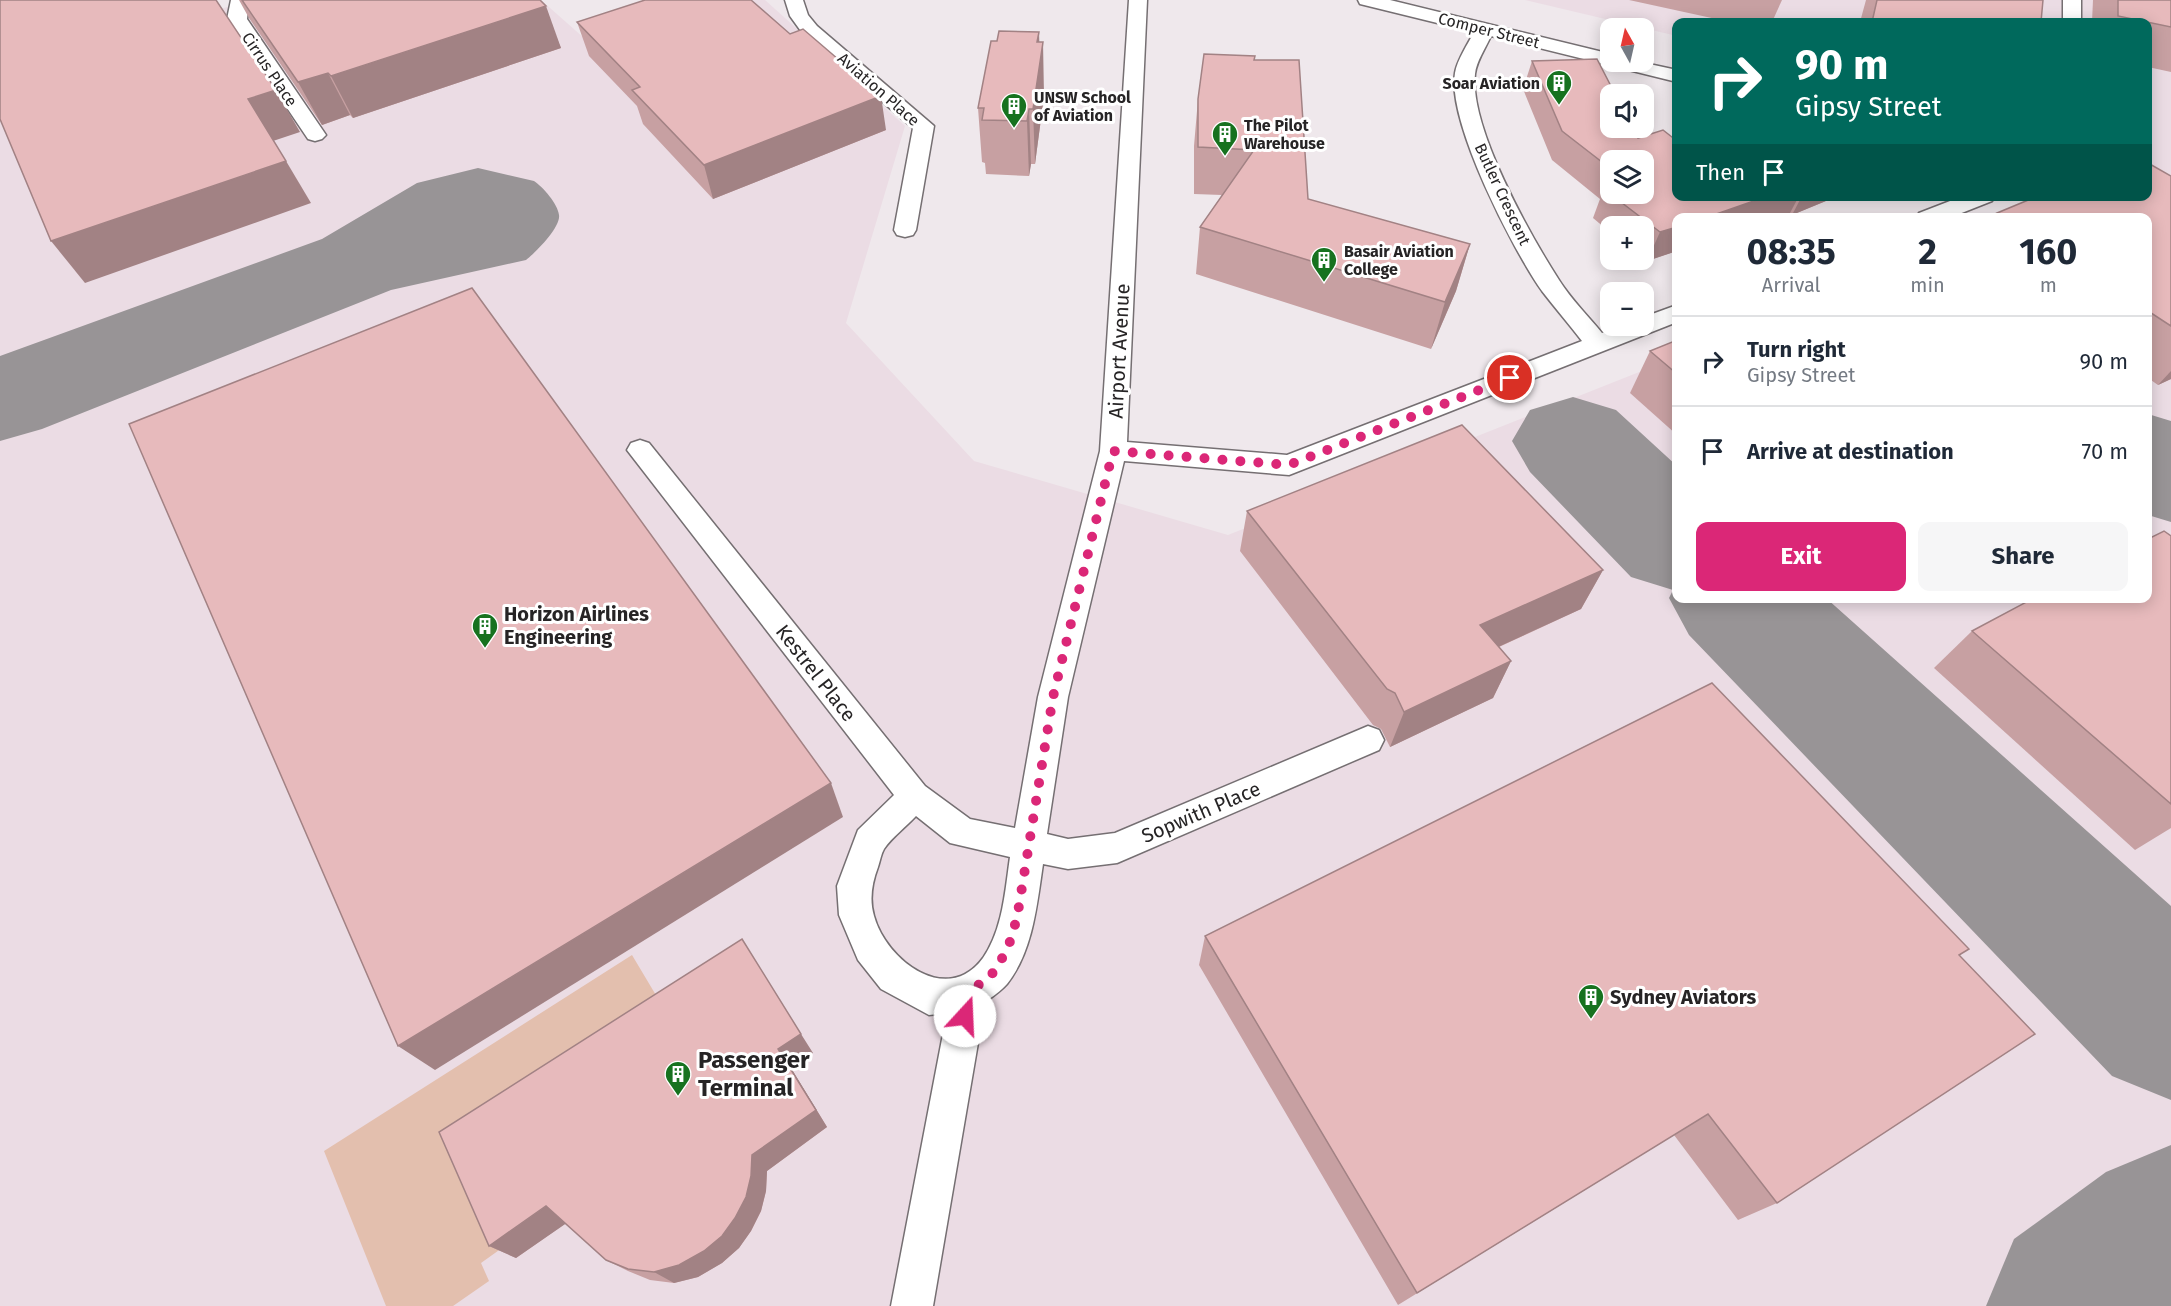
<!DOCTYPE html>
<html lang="en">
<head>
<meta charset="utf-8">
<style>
  body { margin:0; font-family:"Fira Sans",sans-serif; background:#f6f6f7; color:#1f2937; height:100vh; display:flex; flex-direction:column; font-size:22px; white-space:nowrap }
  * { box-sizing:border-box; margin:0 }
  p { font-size:20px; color:#747a83 }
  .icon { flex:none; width:33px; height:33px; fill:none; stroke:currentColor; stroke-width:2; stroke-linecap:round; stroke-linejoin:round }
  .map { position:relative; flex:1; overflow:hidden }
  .panel { position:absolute; left:1672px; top:213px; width:480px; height:390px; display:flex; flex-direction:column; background:#fff; border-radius:12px; box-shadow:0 3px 15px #0003 }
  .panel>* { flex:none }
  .banner { position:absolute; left:1672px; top:18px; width:480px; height:183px; border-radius:12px; box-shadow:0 3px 15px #0003; background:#00695c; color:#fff; overflow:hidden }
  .needle { width:39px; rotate:352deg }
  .controls { position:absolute; left:1600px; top:18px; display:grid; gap:12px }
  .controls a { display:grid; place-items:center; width:54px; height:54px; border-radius:12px; background:#fff; box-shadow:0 3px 15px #0003; font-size:30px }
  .pin { position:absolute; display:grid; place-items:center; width:51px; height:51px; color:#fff; margin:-26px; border:3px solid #fff; border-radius:50%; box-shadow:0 2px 6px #0007 }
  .me { position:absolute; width:66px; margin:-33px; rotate:20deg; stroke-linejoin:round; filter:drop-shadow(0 0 4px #0008) }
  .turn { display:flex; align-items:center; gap:21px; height:126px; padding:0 24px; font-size:27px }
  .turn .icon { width:78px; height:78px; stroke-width:2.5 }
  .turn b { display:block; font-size:42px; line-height:51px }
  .then { display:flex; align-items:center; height:57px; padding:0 24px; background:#0003; gap:12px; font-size:22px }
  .eta { display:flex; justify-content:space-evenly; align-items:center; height:102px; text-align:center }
  .eta b { font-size:36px; font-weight:700; line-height:42px }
  .action { display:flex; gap:12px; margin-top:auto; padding:12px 24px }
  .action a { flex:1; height:69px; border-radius:12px; background:#db2777; color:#fff; font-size:24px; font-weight:700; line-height:69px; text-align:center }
  .action a+a { background:#f6f6f7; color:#1f2937 }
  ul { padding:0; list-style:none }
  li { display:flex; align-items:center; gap:18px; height:90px; padding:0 24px; border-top:2px solid #e0e1e3 }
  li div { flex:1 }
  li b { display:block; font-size:22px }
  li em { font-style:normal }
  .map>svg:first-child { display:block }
  .built { fill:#ebdce4 }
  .green { fill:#e3bfae }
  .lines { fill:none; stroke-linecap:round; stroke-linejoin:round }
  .taxiway { fill:#989496; fill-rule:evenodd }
  .service-casing { stroke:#756f72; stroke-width:3 }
  .service { fill:#fff; fill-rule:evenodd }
  .wall { fill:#c7a0a2; fill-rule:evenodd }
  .shaded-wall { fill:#a28284 }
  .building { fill:#e7babc; stroke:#a28284; stroke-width:1.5 }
  .route { stroke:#db2777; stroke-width:10; stroke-dasharray:0 18 }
  .labels { text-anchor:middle; stroke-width:6; stroke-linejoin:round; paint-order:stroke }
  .far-street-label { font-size:16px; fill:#262425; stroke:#fff }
  .far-poi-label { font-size:16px; font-weight:bold; fill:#262425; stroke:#fff; text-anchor:start }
  .street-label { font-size:20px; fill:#262425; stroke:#fff }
  .poi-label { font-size:20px; font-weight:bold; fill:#262425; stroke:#fff; text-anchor:start }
  .near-poi-label { font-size:24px; font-weight:bold; fill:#262425; stroke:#fff; text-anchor:start }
</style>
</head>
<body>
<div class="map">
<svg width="2171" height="1306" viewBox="0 0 2171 1306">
  <rect width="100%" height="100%" fill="#efe8ec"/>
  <path class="built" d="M 0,0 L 200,15 L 251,0 L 541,0 L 584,38 L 700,0 L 765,0 L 905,126 L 846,323 L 974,461 L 1228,535 L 1677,357 L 1677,598 L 2148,598 L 2148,22 L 1677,22 L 1677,36 L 1525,0 L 2171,0 L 2171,1306 L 0,1306 Z"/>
  <path class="green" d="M 632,955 L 666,1012 L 502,1248 L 481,1263 L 489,1281 L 453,1306 L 386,1306 L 324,1151 Z"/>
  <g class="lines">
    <g class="taxiway">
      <path d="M 478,168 L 534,181 C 543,187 558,204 559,215 C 561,227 535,253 526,260 L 391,290 L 42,429 L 0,441 L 0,356 L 322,239 L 417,183 Z"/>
      <path d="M 1573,397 L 1616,410 L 1677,466 L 1677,598 L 1826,598 L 2171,906 L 2171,1100 L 2112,1076 L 1689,635 L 1669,598 L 1673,590 L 1631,577 L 1530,472 L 1512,441 L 1530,410 Z"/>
      <path d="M 2148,414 L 2171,421 L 2171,522 L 2148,515 Z"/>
      <path d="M 2171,1145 L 2171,1306 L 1986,1306 L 2014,1239 L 2106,1172 Z"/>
    </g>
    <g class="service-casing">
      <g id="service">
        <path d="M 231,0 L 249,0 L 247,19 L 326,135 L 322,139 L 315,141 L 308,139 L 227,19 Z"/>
        <path d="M 785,0 L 803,0 L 808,15 L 817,26 L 934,126 L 916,230 L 913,235 L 905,237 L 897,235 L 894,230 L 913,128 L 803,34 L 790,16 Z"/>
        <path d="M 1129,0 L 1147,0 L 1127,442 L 1287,455 L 1582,341 C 1569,324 1555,308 1542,291 C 1513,250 1447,122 1455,73 C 1457,60 1468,44 1474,32 L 1360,4 L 1358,0 L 1390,0 L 1611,54 L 1611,62 L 1640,62 L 1677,70 L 1677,82 L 1491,36 C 1486,47 1476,62 1475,74 C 1469,127 1530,235 1559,280 C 1571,299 1588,316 1602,333 L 1622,326 L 1644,326 L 1644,317 L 1677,305 L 1677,322 L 1289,475 L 1124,461 L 1068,697 L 1047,834 L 1068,839 L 1115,833 L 1368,726 L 1379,730 L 1384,740 L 1379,750 L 1117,863 L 1068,869 L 1043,864 C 1037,904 1033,951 1007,984 C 1001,991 992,997 985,1002 L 933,1306 L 891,1306 L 947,1013 L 929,1015 L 881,989 L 858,960 L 839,915 L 837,886 L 858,830 L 894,795 L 627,450 L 631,443 L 640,440 L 649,443 L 925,786 L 970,819 L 1015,828 L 1038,697 L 1100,451 ZM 916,816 L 950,843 L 1010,857 C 1005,891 1003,929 983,958 C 947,1007 886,960 874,916 C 869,899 872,883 878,867 C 880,861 881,854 884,849 C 892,837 906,827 916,816 Z"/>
        <rect x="2063" y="0" width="18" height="22"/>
        <path d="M 1963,196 L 1995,196 L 1992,201 L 1949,218 L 1916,218 L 1919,213 Z"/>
      </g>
    </g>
    <use href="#service" class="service"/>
  </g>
  <g class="wall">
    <path d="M 239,0 L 540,0 L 561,48 L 353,118 L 350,115 L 322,125 L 249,18 Z"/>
    <path d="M 1629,0 L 1782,0 L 1772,22 L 1730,22 Z"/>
    <path d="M 1866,0 L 2043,0 L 2041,22 L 1860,22 Z"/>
    <path d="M 2093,0 L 2171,0 L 2171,72 L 2148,67 L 2148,22 L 2092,22 Z"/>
    <path d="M 577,22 L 886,130 L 713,199 L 643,124 L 637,106 L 589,56 Z"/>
    <path d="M 1039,42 L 1044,96 L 1035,164 L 1031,164 L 1029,176 L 986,174 L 985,163 L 982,162 L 978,108 Z"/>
    <path d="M 1254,60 L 1308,199 L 1470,244 L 1456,291 L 1431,349 L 1196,274 L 1200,227 L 1222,195 L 1194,194 L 1194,146 L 1198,99 Z"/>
    <path d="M 1532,61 L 1638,138 L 1677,196 L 1838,196 L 1792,215 L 1790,213 L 1647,261 L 1644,259 L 1644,226 L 1611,226 L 1611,233 L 1593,218 L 1600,199 L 1552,160 L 1523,89 ZM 1611,160 L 1644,194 L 1611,194 Z"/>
    <path d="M 2171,176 L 2171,379 L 2158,385 L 2148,378 L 2148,218 L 1993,218 L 1997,213 Z"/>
    <path d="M 1677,340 L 1677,435 L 1630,393 L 1650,351 Z"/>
    <path d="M 1247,511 L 1603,570 L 1581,609 L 1499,647 L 1511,661 L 1493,698 L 1390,747 L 1381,729 L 1373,725 L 1240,551 Z"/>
    <path d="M 2171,536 L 2171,828 L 2135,850 L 1934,668 L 1972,631 Z"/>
    <path d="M 1205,936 L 1960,955 L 1777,1203 L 1738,1220 L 1674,1135 L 1398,1305 L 1199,965 Z"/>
    <path d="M 813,1053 L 791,1068 L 827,1127 L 767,1171 L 766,1191 L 761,1211 L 751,1231 L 739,1248 L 722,1263 L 698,1277 L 674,1283 L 650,1280 L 628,1271 L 606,1260 L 566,1223 L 516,1258 L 489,1246 Z"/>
  </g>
  <g class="shaded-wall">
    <path d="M 546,6 L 561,48 L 353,118 L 331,76 Z"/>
    <path d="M 1039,32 L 1040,63 L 1043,42 L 1044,96 L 1035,164 L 1033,109 L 1037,42 Z"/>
    <path d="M 328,73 L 350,115 L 322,125 L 298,82 Z"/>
    <path d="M 276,90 L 300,132 L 273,141 L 248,99 Z"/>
    <path d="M 881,96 L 886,130 L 713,199 L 704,165 Z"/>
    <path d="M 1029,109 L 1031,164 L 1029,176 L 1027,121 Z"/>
    <path d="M 286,161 L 311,203 L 85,283 L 51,241 Z"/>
    <path d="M 1768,196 L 1799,196 L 1790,213 L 1778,218 L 1705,218 Z"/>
    <path d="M 1802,196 L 1838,196 L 1792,215 Z"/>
    <path d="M 1677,227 L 1677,251 L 1647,261 L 1660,232 Z"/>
    <path d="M 1470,244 L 1456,291 L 1431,349 L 1445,302 Z"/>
    <path d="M 2171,371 L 2171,379 L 2158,385 Z"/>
    <path d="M 1603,570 L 1581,609 L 1463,663 L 1480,625 Z"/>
    <path d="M 1511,661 L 1493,698 L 1390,747 L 1404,712 Z"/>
    <path d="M 831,783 L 843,817 L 435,1070 L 398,1046 Z"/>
    <path d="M 801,1034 L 813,1053 L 791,1068 L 827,1127 L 767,1171 L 766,1191 L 761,1211 L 751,1231 L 739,1248 L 722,1263 L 698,1277 L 674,1283 L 654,1272 L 752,1155 L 778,1049 Z"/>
    <path d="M 546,1206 L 571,1220 L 516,1258 L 489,1246 Z"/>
  </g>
  <g class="building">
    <path d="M 0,0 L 216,0 L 276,90 L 248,99 L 286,161 L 51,241 L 0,119 Z"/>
    <path d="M 242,0 L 540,0 L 546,6 L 331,76 L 328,73 L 298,82 Z"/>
    <path d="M 645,0 L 751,0 L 790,34 L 803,29 L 881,96 L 704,165 L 632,90 L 640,87 L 577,22 Z"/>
    <path d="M 1877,0 L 2043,0 L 2041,22 L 1872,22 Z"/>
    <path d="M 2118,0 L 2171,0 L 2171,27 L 2118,16 Z"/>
    <path d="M 999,31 L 1039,32 L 1037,42 L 1043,42 L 1033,109 L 1029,109 L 1027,121 L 982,120 L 984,108 L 978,108 L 991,41 L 997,41 Z"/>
    <path d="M 1204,54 L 1255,56 L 1254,60 L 1299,60 L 1308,199 L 1470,244 L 1445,302 L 1200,227 L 1254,150 L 1198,147 L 1198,99 Z"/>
    <path d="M 1597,59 L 1615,94 L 1611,94 L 1611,128 L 1632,128 L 1638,138 L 1663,130 L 1677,141 L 1677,196 L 1768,196 L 1705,218 L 1677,218 L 1677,227 L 1660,232 L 1604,189 L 1611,187 L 1611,194 L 1644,194 L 1644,160 L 1611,160 L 1611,169 L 1562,131 L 1532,61 Z"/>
    <path d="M 2148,163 L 2171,176 L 2171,326 L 2148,311 L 2148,218 L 2004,218 L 1997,213 L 2038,196 L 2148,196 Z"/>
    <path d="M 472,288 L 831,783 L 398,1046 L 129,424 Z"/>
    <path d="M 1677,340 L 1677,374 L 1650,351 Z"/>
    <path d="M 1462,425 L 1603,570 L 1480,625 L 1511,661 L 1404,712 L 1395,693 L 1387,689 L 1247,511 Z"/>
    <path d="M 2164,531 L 2171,536 L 2171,804 L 1972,631 L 2034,598 L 2148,598 L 2148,539 Z"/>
    <path d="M 1712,683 L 1969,949 L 1959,955 L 2035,1034 L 1777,1203 L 1708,1114 L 1417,1293 L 1205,936 Z"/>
    <path d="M 742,939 L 801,1034 L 778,1049 L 816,1110 L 752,1155 L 751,1176 L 746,1197 L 735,1218 L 722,1236 L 704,1251 L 679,1265 L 654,1272 L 628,1269 L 606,1260 L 546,1206 L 489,1246 L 439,1132 Z"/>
  </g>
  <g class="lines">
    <path class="route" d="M 965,1016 L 969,993 L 994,972 L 1008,948 L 1017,918 L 1053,697 L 1113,451 L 1289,465 L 1510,378"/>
  </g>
  <defs>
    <g id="building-pin" transform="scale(1.35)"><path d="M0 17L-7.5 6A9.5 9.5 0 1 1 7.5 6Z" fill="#17721f" stroke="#fff"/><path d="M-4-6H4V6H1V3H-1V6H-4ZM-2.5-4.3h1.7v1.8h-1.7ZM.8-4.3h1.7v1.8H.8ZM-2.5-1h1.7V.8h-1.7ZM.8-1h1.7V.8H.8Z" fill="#fff"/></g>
  </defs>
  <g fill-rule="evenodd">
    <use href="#building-pin" x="1559" y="83"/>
    <use href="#building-pin" x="1014" y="106"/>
    <use href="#building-pin" x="1225" y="134"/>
    <use href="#building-pin" x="1324" y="260"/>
    <use href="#building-pin" x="485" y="626"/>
    <use href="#building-pin" x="1591" y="997"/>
    <use href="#building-pin" x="678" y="1074"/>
  </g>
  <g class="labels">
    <g class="far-street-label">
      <text transform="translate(1489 30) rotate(14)" y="6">Comper Street</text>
      <text transform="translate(270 69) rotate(56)" y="6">Cirrus Place</text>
      <text transform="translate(879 89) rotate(41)" y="6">Aviation Place</text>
      <text transform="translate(1503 194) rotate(65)" y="6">Butler Crescent</text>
    </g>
    <g class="far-poi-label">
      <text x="1540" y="89" text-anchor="end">Soar Aviation</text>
      <text x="1034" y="103">UNSW School<tspan x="1034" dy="18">of Aviation</tspan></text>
      <text x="1244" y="131">The Pilot<tspan x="1244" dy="18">Warehouse</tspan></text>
      <text x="1344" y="257">Basair Aviation<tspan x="1344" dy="18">College</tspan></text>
    </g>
    <g class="street-label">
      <text transform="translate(1119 351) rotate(-87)" y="7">Airport Avenue</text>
      <text transform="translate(816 673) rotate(52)" y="7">Kestrel Place</text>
      <text transform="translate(1201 812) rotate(-23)" y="7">Sopwith Place</text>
    </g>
    <g class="poi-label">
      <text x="504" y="621">Horizon Airlines<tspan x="504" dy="23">Engineering</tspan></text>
      <text x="1610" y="1004">Sydney Aviators</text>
    </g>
    <g class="near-poi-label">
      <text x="698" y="1068">Passenger<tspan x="698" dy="28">Terminal</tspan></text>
    </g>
  </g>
</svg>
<div class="controls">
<a><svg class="needle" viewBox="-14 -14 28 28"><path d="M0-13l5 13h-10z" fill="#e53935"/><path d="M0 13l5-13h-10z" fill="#747a83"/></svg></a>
<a><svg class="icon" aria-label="sound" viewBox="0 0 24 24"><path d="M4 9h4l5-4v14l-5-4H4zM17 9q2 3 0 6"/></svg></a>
<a><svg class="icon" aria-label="layers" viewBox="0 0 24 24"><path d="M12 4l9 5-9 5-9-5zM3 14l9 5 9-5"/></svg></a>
<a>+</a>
<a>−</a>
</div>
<div class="pin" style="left:1510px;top:378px;background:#d93025"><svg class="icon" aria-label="arrive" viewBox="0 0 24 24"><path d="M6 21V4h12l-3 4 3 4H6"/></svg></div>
<svg class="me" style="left:965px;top:1016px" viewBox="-20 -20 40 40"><circle r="19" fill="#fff"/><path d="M0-13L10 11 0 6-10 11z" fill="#db2777"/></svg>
<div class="banner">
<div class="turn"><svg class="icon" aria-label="right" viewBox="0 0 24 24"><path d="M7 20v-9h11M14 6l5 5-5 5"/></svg><div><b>90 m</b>Gipsy Street</div></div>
<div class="then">Then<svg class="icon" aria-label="arrive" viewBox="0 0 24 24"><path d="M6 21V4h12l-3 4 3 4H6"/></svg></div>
</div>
<section class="panel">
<div class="eta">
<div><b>08:35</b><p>Arrival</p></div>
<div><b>2</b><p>min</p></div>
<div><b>160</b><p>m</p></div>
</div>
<ul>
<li><svg class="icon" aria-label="right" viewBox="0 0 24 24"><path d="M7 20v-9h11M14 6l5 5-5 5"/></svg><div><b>Turn right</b><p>Gipsy Street</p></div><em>90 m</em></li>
<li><svg class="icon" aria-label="arrive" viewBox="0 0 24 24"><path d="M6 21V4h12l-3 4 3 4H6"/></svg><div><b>Arrive at destination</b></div><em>70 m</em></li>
</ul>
<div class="action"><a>Exit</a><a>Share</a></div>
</section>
</div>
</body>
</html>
